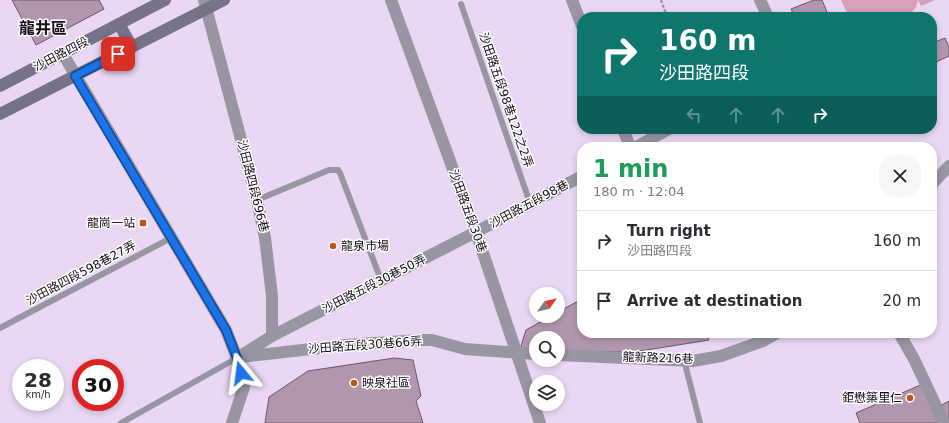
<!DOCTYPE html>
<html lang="en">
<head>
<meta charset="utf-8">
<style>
  body { margin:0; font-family:"DejaVu Sans","Noto Sans TC",sans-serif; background:#f7f7f7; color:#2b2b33; height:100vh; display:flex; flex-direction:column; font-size:15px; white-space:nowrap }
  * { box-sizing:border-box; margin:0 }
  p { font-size:13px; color:#7c7c81 }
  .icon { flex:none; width:22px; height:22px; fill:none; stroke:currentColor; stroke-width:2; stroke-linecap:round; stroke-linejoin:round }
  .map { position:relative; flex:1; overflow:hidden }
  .details { position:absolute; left:577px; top:142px; width:360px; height:196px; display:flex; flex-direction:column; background:#fff; border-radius:16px; box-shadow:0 2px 6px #0003 }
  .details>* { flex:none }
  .banner { position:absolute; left:577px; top:12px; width:360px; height:122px; border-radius:16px; box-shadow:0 2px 6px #0003; background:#0f766e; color:#fff; overflow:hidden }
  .needle { width:26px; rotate:56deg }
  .fabs { position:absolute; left:529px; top:287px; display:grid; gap:8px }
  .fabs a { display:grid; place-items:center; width:36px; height:36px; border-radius:50%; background:#fff; box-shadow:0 2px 6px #0003; font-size:20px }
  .speed { position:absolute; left:12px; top:359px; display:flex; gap:8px; font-size:20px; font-weight:700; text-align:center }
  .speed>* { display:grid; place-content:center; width:52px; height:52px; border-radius:50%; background:#fff; box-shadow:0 2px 6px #0003; line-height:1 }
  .speed small { font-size:10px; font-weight:400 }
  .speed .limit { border:6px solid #d22; background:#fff; color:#111 }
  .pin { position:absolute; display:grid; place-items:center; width:34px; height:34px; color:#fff; margin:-17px; border-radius:8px; box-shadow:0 2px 6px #0006 }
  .me { position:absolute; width:44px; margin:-22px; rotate:344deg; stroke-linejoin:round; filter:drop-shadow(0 0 3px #0008) }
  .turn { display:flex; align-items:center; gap:14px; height:84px; padding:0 16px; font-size:18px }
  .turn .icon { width:52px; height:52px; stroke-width:2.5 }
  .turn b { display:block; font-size:28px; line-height:34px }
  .lanes { display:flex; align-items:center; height:38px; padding:0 16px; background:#0003; justify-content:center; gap:20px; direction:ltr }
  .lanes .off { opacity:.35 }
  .round { display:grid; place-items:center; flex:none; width:42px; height:42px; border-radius:16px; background:#f7f7f7 }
  .summary { display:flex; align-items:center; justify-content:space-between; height:68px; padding:0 16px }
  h1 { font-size:24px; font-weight:700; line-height:30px; color:#1e9e55 }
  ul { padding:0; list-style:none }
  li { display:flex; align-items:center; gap:12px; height:60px; padding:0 16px; border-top:1px solid #e1e1e2 }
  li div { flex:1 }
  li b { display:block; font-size:15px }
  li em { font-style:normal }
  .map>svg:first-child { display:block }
  .green { fill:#d6a0b7 }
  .building { fill:#b197ad; stroke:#6e566a }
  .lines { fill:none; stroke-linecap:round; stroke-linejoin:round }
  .path { stroke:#9e90a6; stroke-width:2.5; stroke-dasharray:3 2; stroke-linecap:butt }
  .lane { stroke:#9896a3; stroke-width:6 }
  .street { stroke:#9896a3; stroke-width:12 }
  .secondary { stroke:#767386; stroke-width:12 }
  .route-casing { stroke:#114b97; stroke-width:10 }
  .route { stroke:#1a73e8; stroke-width:7 }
  .poi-dot { fill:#b95817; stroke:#fff; stroke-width:1.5 }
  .labels { text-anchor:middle; stroke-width:3; stroke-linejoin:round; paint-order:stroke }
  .street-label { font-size:12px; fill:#150e18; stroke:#fff }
  .poi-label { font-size:12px; fill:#150e18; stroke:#fff; text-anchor:end }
  .district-label { font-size:16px; font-weight:bold; fill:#150e18; stroke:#fff }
</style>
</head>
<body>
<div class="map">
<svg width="949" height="423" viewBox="0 0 949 423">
  <rect width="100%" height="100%" fill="#e9d7f4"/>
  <path class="green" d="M 841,0 L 935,0 L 921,6 L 918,0 L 916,7 L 908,17 L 849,17 Z"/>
  <g class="building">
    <path d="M 12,0 L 99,0 L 104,9 L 36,45 Z"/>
    <path d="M 814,0 L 822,0 L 829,17 L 795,17 L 791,9 Z"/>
    <path d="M 945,38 L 949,47 L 949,56 L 932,64 L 932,43 Z"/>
    <path d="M 582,299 L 582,333 L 706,333 L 709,340 L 634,352 L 558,351 L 558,338 L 536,338 L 536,351 L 526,351 L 521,346 L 526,330 L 551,316 L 558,316 L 558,312 Z"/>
    <path d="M 394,358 L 413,360 L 421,396 L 416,401 L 423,423 L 265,423 L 269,397 L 308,371 Z"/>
    <path d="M 925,383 L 941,423 L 860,423 L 856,413 Z"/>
    <path d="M 949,401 L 949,423 L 940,406 Z"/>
  </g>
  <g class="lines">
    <path class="path" d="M 661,0 L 667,17"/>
    <g class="lane">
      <path d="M 461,4 L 530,203"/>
      <path d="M 257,200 L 329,170 L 338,170 L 340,173 L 381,280"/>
      <path d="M 0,328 L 171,238"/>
      <path d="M 684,360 L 700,423"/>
      <path d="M 121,423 L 237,358"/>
    </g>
    <g class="street">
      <path d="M 204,0 L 257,200 L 265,238 L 272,296 L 272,336 L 237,358"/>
      <path d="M 391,0 L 476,232 L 540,423"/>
      <path d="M 572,0 L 582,26"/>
      <path d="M 760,0 L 768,17"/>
      <path d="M 63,54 L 226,330 L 237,358 L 244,387 L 232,423"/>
      <path d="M 623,129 L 630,147"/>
      <path d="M 636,147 L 669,129"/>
      <path d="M 932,184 L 949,166"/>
      <path d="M 899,333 L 914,359 L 944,423"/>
      <path d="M 272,336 L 476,232 L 582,176"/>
      <path d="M 558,355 L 693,361 L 721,356 L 763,341 L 777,333"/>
      <path d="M 241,357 L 346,345 L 420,340 L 432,340 L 465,349 L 536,354"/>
    </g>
    <g class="secondary">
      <path d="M 119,24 L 132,47"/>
      <path d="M 0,86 L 165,0"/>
      <path d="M 0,114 L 224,0"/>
    </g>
  </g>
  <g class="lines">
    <g class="route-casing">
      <path id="route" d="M 118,54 L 75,76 L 226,330 L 237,358 L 241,373"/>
    </g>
    <use href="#route" class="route"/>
  </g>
  <g class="poi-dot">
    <rect x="139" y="219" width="8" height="8" rx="2"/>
    <circle cx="333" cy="246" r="4"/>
    <circle cx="354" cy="383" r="4"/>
    <circle cx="910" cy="398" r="4"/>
  </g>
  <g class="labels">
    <g class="street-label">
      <text transform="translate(61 54) rotate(-27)" y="4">沙田路四段</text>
      <text transform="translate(506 100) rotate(71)" y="4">沙田路五段98巷122之2弄</text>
      <text transform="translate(253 186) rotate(76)" y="4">沙田路四段696巷</text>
      <text transform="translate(529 204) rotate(-28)" y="4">沙田路五段98巷</text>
      <text transform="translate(468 211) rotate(70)" y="4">沙田路五段30巷</text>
      <text transform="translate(81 273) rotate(-28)" y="4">沙田路四段598巷27弄</text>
      <text transform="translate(374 284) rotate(-27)" y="4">沙田路五段30巷50弄</text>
      <text transform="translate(365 345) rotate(-4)" y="4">沙田路五段30巷66弄</text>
      <text transform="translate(658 358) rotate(2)" y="4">龍新路216巷</text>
    </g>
    <g class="poi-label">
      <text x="135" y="227">龍崗一站</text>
      <text x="341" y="250" text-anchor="start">龍泉市場</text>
      <text x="362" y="387" text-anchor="start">映泉社區</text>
      <text x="902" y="402">鉅懋築里仁</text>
    </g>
    <g class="district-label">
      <text x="43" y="34">龍井區</text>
    </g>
  </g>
</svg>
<div class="fabs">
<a><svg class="needle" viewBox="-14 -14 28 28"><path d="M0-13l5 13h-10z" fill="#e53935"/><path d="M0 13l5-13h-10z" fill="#7c7c81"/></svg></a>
<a><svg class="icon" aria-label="search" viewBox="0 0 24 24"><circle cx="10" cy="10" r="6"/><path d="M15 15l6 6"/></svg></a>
<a><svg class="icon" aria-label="layers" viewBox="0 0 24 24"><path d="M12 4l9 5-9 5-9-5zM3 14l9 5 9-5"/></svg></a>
</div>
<div class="speed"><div>28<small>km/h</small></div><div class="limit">30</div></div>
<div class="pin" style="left:118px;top:54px;background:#d93025"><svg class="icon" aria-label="arrive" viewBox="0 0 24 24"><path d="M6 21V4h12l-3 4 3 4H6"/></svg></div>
<svg class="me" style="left:241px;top:373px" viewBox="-20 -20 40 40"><path d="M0-17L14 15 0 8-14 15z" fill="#1a73e8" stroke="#fff" stroke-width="4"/></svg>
<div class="banner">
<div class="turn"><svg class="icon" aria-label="right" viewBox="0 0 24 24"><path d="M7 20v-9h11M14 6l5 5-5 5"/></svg><div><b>160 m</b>沙田路四段</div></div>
<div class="lanes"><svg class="icon off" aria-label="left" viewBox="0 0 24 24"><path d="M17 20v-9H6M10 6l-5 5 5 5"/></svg><svg class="icon off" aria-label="ahead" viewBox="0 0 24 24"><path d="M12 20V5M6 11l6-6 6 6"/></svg><svg class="icon off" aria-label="ahead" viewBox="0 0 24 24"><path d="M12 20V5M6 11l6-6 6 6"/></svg><svg class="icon" aria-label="right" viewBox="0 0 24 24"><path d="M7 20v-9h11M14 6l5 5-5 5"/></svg></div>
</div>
<section class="details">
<div class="summary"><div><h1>1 min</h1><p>180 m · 12:04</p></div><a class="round"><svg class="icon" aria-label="close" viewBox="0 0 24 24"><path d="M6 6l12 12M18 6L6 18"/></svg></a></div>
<ul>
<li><svg class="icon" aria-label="right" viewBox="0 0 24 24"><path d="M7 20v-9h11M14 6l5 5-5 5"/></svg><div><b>Turn right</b><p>沙田路四段</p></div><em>160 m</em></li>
<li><svg class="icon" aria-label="arrive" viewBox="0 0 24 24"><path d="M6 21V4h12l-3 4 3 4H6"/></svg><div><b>Arrive at destination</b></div><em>20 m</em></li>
</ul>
</section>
</div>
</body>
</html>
